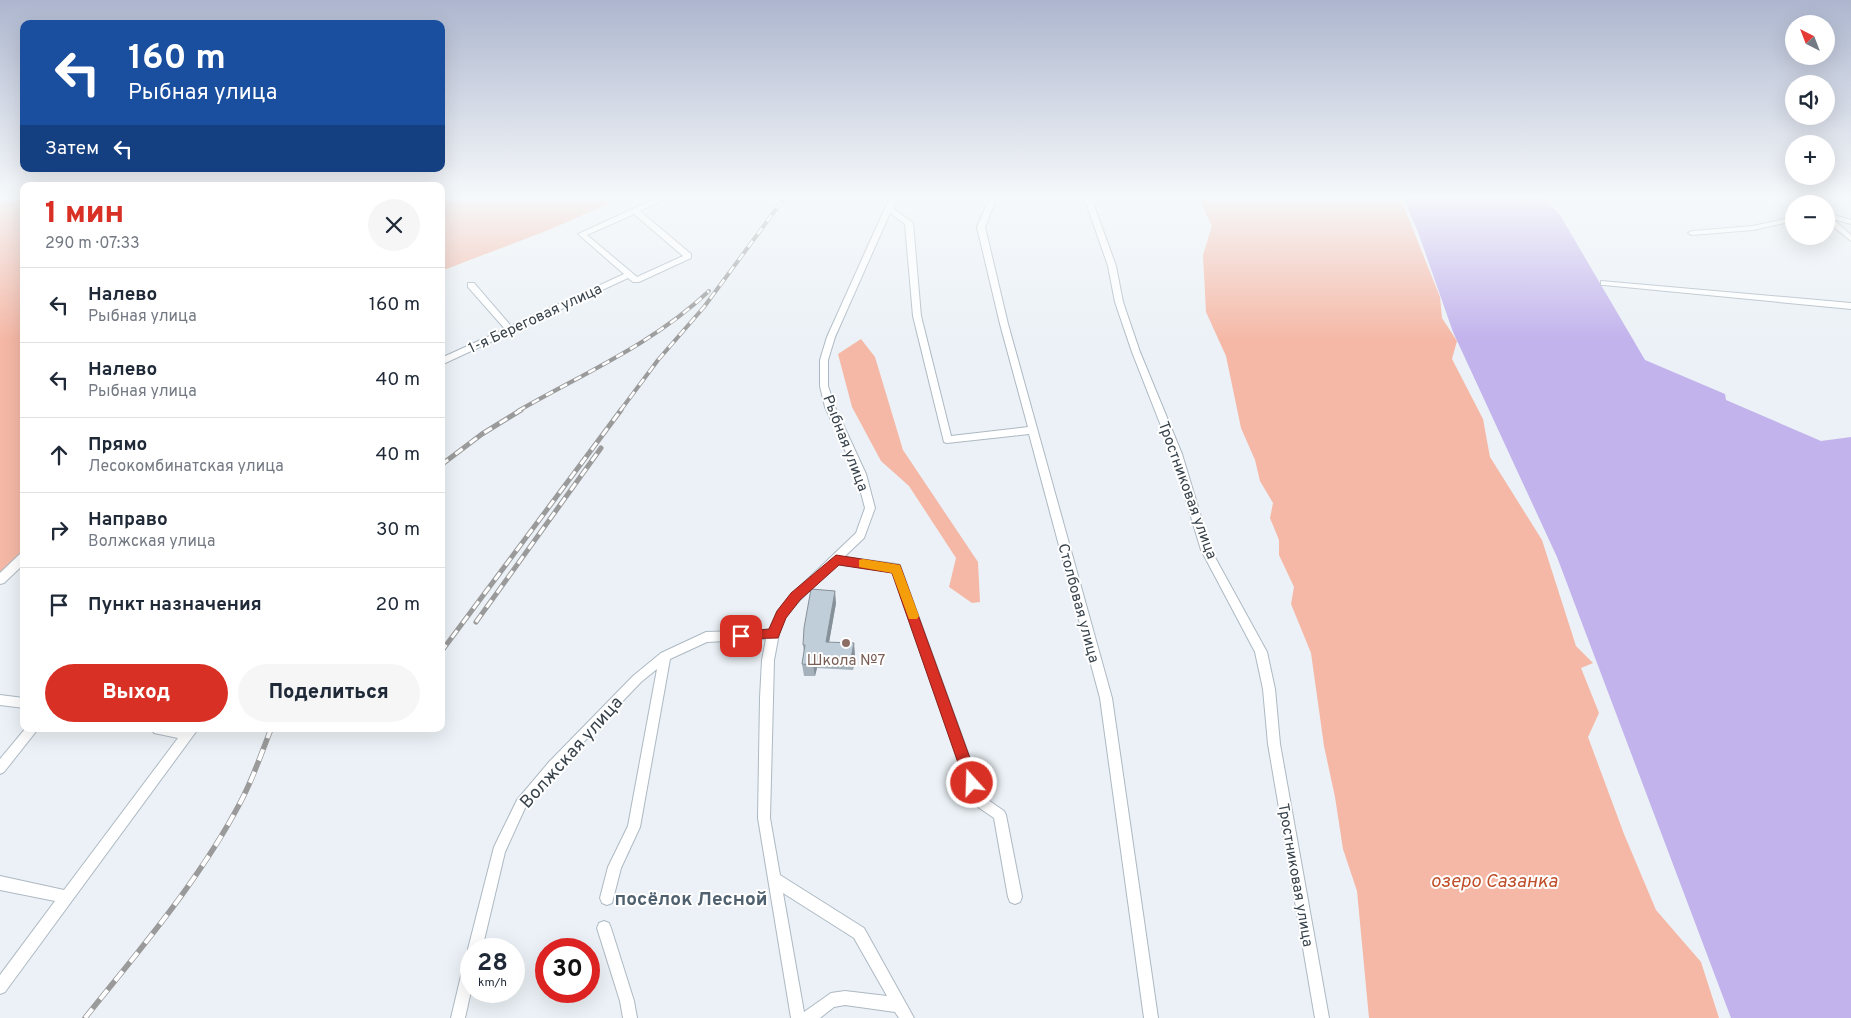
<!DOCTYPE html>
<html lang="ru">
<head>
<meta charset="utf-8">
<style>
  body { margin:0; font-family:Overpass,sans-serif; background:#f6f6f7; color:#1f2937; height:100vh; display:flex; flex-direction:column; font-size:19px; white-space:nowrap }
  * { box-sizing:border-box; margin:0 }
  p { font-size:16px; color:#747a83 }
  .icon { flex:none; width:28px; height:28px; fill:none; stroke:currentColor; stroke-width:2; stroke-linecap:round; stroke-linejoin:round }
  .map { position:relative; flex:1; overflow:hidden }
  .drawer { position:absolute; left:20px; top:182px; width:425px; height:550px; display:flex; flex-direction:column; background:#fff; border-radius:10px; box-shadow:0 5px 20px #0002 }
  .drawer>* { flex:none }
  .hud { position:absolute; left:20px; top:20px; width:425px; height:152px; border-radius:10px; box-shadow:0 5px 20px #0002; background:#1a4fa0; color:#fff; overflow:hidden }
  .needle { width:32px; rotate:318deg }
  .controls { position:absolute; left:1785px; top:15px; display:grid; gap:10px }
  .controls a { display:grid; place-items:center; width:50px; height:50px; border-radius:50%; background:#fff; box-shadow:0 5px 20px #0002; font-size:25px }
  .speed { position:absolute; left:460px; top:938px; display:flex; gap:10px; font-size:25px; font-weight:700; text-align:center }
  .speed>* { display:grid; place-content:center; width:65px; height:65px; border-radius:50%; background:#fff; box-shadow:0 5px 20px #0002; line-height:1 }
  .speed small { font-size:12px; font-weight:400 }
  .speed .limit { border:8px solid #d22; background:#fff; color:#111 }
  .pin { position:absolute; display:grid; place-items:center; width:42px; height:42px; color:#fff; margin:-21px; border-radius:10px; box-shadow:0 2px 8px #0006 }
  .me { position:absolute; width:55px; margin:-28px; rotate:340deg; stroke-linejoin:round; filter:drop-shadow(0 0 4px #0008) }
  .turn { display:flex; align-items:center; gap:18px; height:105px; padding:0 25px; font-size:22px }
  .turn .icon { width:65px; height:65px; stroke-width:2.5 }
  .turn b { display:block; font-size:35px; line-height:42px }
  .then { display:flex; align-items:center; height:48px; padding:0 25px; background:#0003; gap:10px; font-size:19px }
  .round { display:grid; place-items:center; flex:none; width:52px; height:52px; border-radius:26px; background:#f6f6f7 }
  .summary { display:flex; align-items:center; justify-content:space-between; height:85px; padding:0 25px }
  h1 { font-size:30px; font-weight:800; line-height:38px; color:#d93025 }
  .button { display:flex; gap:10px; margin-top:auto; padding:10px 25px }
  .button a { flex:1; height:58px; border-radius:30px; background:#d93025; color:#fff; font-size:20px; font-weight:800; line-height:58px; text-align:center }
  .button a+a { background:#f6f6f7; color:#1f2937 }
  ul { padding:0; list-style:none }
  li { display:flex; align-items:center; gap:15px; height:75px; padding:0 25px; border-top:1px solid #e0e1e3 }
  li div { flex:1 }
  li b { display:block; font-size:19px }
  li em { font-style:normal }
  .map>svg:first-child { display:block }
  .green { fill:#c2b3ec }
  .water { fill:#f5b8a6 }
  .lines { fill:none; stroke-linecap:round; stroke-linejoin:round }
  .minor-casing { stroke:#adb9c3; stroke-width:2 }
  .minor { fill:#fff; fill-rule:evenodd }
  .rail-far2-casing { stroke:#9a9a9a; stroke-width:4 }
  .rail-far1-casing { stroke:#9a9a9a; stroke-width:5 }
  .rail-casing { stroke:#9a9a9a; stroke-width:5.5 }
  .rail-far2 { stroke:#fff; stroke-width:2.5; stroke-dasharray:8; stroke-linecap:butt }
  .rail-far1 { stroke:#fff; stroke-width:3; stroke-dasharray:9; stroke-linecap:butt }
  .rail { stroke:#fff; stroke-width:4; stroke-dasharray:12; stroke-linecap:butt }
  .wall { fill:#a5b1bb }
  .shaded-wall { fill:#869098 }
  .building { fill:#c0ced9; stroke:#869098 }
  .route { fill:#d93025; stroke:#8d1f18 }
  .slow { fill:#f59e0b }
  .education-dot { fill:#8d6e63; stroke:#fff; stroke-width:2 }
  .labels { text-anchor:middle; stroke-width:4; stroke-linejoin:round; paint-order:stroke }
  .street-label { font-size:15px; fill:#38434c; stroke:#fff }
  .education-label { font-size:15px; fill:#785e54; stroke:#fff }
  .near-street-label { font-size:18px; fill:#38434c; stroke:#fff }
  .near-water-label { font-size:19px; font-style:italic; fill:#bf4e29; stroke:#fff }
  .near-neighbourhood-label { font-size:19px; font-weight:bold; fill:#4f616f; stroke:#fff }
</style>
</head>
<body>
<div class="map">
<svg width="1851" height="1018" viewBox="0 0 1851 1018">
  <rect width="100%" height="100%" fill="#ebf1f6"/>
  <path class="green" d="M 1543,197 L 1560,215 L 1645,360 L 1725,394 L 1726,400 L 1821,441 L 1851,437 L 1851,1018 L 1731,1018 L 1557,557 L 1453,332 L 1418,232 L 1403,198 Z"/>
  <g class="water">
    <path d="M 0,197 L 24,197 L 24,552 L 0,577 Z"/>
    <path d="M 441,197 L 624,197 L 551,229 L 441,271 Z"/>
    <path d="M 1400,197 L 1440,297 L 1442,318 L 1457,341 L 1452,359 L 1483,419 L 1490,457 L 1542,540 L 1576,646 L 1593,663 L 1581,668 L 1599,713 L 1588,737 L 1624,834 L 1656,910 L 1701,962 L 1719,1018 L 1369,1018 L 1357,891 L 1343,849 L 1335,797 L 1324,746 L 1311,653 L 1291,604 L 1294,587 L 1279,555 L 1279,540 L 1270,518 L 1273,503 L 1260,481 L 1255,460 L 1241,428 L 1226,356 L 1206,312 L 1203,255 L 1212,226 L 1198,197 Z"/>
    <path d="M 861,339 L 875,357 L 903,450 L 978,562 L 980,602 L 972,603 L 949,587 L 956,558 L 909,486 L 881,461 L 852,407 L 838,354 Z"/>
  </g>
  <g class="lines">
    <g class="minor-casing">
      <g id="minor">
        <path d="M 659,197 L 669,197 L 640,211 L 691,254 L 691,258 L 639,282 L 633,282 L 628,278 L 441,365 L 441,358 L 505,329 L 468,287 L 468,283 L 474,283 L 511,326 L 624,274 L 578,234 ZM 634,214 L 683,256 L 637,277 L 587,235 Z"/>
        <path d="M 890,197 L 897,197 L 893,208 L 913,223 L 921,316 L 951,436 L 1028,427 L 1000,324 L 977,227 L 990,197 L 997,197 L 985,227 L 1008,324 L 1112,698 L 1158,1018 L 1144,1018 L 1100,698 L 1029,434 L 947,443 L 944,442 L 913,316 L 905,224 L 890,213 L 835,337 L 828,360 L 828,386 L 835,407 L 866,474 L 875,508 L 864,538 L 844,557 L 896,564 L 900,565 L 901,568 L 984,797 L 1004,811 L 1006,815 L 1022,897 L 1020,902 L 1015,904 L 1010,902 L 1008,897 L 994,818 L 975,805 L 973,801 L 892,572 L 837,564 L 800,600 L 785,617 L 779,634 L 774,660 L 770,818 L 780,875 L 864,928 L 914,1018 L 899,1018 L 895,1012 L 845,1005 L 834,1007 L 820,1018 L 791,1018 L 758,818 L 760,698 L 762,660 L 766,639 L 707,642 L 670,659 L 640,827 L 621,868 L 612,903 L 607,905 L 602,903 L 600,898 L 608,867 L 628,826 L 657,669 L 641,682 L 557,770 L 525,808 L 505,852 L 482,949 L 471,949 L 471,954 L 470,954 L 468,949 L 494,847 L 517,800 L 549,762 L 633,676 L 661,653 L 706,632 L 769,630 L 777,612 L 792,594 L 856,533 L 865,508 L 856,474 L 825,407 L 820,386 L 820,360 L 827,337 ZM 783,893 L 854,938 L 887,996 L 845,991 L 831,993 L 804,1012 Z"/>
        <path d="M 1084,197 L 1091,197 L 1116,266 L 1123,302 L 1140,352 L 1182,454 L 1211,550 L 1267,652 L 1275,689 L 1280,744 L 1329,1018 L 1315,1018 L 1268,744 L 1263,689 L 1255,652 L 1201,550 L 1172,454 L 1132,352 L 1115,302 L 1108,266 Z"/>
        <path d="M 1798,197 L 1806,197 L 1812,204 L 1804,204 Z"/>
        <path d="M 1826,213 L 1851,220 L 1851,224 L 1833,219 L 1851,235 L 1851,241 L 1826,221 Z"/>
        <path d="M 1794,217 L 1794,221 L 1753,230 L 1692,235 L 1688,233 L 1692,231 L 1753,226 Z"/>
        <path d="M 1601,281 L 1851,303 L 1851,309 L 1604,285 L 1601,285 Z"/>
        <path d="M 24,553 L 24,564 L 4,583 L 0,584 L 0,573 L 20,554 Z"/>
        <path d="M 0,695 L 24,698 L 24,708 L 0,705 Z"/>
        <path d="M 25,729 L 38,729 L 4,772 L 0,774 L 0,759 Z"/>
        <path d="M 152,729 L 198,729 L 5,992 L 0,994 L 0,975 L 55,901 L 0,890 L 0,876 L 64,890 L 178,738 L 154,733 Z"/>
        <path d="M 604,921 L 609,923 L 611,928 L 634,1001 L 637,1018 L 623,1018 L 620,1001 L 597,928 L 599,923 Z"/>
        <path d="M 471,956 L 471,991 L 465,1018 L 451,1018 L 464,963 L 466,958 Z"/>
      </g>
    </g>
    <use href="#minor" class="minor"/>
    <g class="rail-far2-casing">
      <g id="rail-far2">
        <path d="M 518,411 C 584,373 653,344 709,291"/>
        <path d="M 620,411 L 658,360 L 704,307 L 785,197"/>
      </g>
    </g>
    <g class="rail-far1-casing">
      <g id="rail-far1">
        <path d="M 441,465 L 482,434 L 521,410"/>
        <path d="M 476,622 L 601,448"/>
        <path d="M 441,652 L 621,410"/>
      </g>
    </g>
    <g class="rail-casing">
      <path id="rail" d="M 85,1018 C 140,949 199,881 240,803 C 253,779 261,754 271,729"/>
    </g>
    <use href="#rail-far2" class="rail-far2"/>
    <use href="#rail-far1" class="rail-far1"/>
    <use href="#rail" class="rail"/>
  </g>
  <path class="wall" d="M 836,603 L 829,642 L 855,655 L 853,670 L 817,668 L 815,676 L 804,676 L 802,664 L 804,652 L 803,645 Z"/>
  <g class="shaded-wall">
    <path d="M 835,591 L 836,603 L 827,654 L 826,642 Z"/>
    <path d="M 854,643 L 855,655 L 853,670 L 851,658 Z"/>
    <path d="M 815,656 L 817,668 L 815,676 L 813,665 Z"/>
  </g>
  <path class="building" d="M 811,589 L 835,591 L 826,642 L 854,643 L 851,658 L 815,656 L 813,665 L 802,664 L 805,645 L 803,645 L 804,628 Z"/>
  <linearGradient id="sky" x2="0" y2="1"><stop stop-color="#adb6ce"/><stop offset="0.58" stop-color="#f6f9fb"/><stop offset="1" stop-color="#f6f9fb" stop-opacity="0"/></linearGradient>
  <rect width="1851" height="340" fill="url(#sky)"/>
  <path class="route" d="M 836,555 L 900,565 L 979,783 L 977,787 L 972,789 L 967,787 L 965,783 L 892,573 L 839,565 L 800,600 L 786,618 L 778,638 L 736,639 L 734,636 L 736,632 L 769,629 L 777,611 L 791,593 Z"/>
  <path class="slow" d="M 863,559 L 900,565 L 919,616 L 917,619 L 909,619 L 892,573 L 859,567 L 859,560 Z"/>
  <circle class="education-dot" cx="846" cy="643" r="5"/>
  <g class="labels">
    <g class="street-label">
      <text transform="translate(535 318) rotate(-25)" y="5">1-я Береговая улица</text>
      <text transform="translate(846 443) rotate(69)" y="5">Рыбная улица</text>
      <text transform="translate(1188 490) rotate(70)" y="5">Тростниковая улица</text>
      <text transform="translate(1079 603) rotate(75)" y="5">Столбовая улица</text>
      <text transform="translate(1296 875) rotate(80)" y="5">Тростниковая улица</text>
    </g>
    <g class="education-label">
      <text x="846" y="665">Школа №7</text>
    </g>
    <g class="near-street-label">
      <text transform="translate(571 752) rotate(-48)" y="6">Волжская улица</text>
    </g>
    <g class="near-water-label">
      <text x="1494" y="887">озеро Сазанка</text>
    </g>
    <g class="near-neighbourhood-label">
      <text x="691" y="905">посёлок Лесной</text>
    </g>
  </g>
</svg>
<div class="controls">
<a><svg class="needle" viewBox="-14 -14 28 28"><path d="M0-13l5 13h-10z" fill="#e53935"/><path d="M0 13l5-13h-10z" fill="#747a83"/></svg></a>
<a><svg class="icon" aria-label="sound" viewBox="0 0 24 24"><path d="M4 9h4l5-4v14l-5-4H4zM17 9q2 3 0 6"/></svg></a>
<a>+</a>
<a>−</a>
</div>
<div class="speed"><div>28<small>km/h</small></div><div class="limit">30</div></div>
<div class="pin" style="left:741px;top:636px;background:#d93025"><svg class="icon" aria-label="arrive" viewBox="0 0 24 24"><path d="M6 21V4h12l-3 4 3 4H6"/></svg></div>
<svg class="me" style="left:972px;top:783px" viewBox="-20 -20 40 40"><circle r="17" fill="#d93025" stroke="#fff" stroke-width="3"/><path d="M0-11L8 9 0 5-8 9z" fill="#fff"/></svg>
<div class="hud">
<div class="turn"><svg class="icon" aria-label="left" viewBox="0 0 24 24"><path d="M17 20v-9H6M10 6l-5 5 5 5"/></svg><div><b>160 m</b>Рыбная улица</div></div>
<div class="then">Затем<svg class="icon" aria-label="left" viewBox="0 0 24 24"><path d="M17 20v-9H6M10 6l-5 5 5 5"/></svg></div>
</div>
<section class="drawer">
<div class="summary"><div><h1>1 мин</h1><p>290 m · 07:33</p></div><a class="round"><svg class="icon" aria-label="close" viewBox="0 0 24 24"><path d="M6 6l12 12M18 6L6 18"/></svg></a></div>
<ul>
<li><svg class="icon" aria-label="left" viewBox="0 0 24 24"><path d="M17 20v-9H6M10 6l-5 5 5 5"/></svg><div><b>Налево</b><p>Рыбная улица</p></div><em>160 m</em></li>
<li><svg class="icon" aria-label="left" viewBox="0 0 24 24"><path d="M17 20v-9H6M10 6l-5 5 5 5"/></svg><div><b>Налево</b><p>Рыбная улица</p></div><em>40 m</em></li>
<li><svg class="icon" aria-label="ahead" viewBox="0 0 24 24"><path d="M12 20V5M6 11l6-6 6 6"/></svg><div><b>Прямо</b><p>Лесокомбинатская улица</p></div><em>40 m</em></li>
<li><svg class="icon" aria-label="right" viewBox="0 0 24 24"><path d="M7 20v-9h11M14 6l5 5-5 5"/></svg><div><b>Направо</b><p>Волжская улица</p></div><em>30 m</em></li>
<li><svg class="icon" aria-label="arrive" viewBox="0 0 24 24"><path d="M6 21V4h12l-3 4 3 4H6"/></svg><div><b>Пункт назначения</b></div><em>20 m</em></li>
</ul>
<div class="button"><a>Выход</a><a>Поделиться</a></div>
</section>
</div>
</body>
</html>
